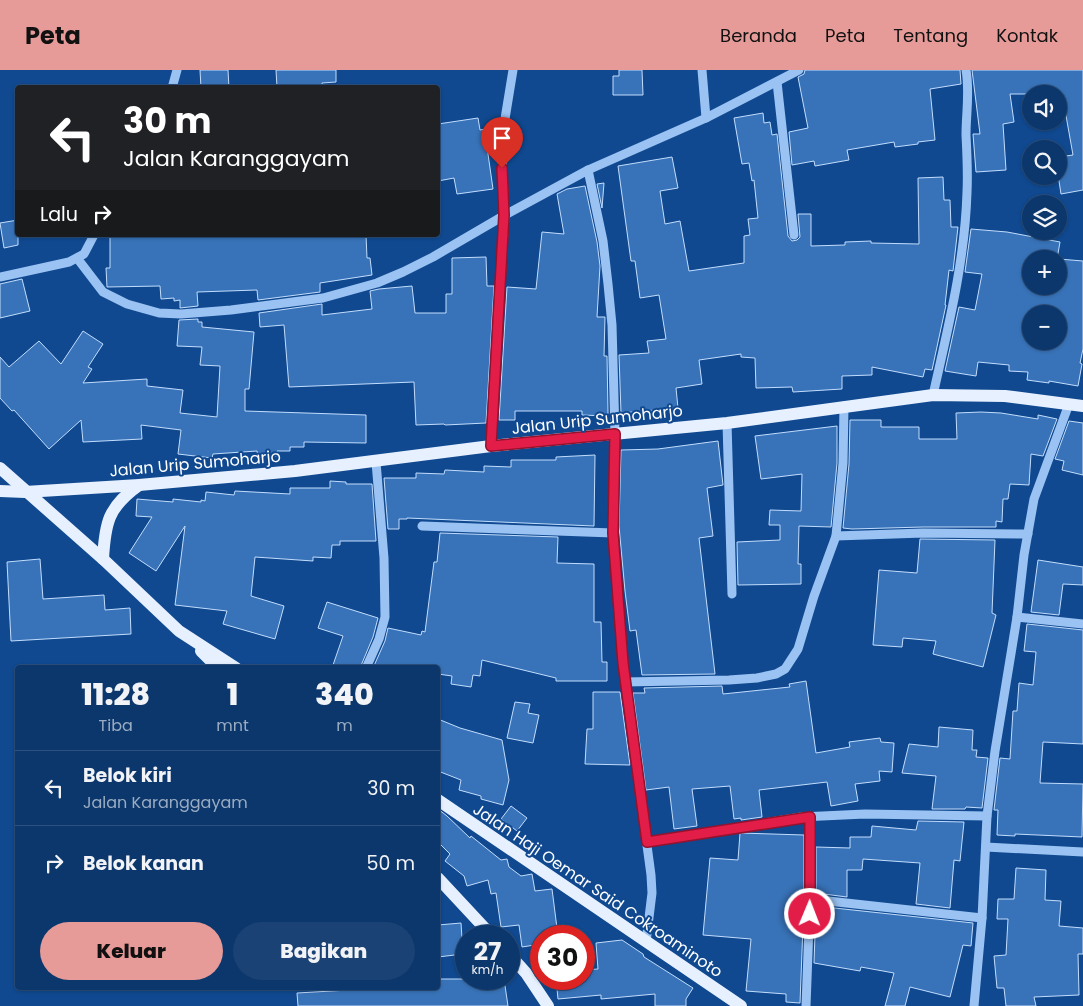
<!DOCTYPE html>
<html lang="id">
<head>
<meta charset="utf-8">
<style>
  body { margin:0; font-family:Poppins,sans-serif; background:#1a4274; color:#f1f3f6; height:100vh; display:flex; flex-direction:column; font-size:19px; white-space:nowrap }
  * { box-sizing:border-box; margin:0 }
  p { font-size:16px; color:#9aacc2 }
  .icon { flex:none; width:28px; height:28px; fill:none; stroke:currentColor; stroke-width:2; stroke-linecap:round; stroke-linejoin:round }
  .map { position:relative; flex:1; overflow:hidden }
  .side { position:absolute; left:15px; top:595px; width:425px; height:325px; display:flex; flex-direction:column; background:#0c376c; border-radius:5px; box-shadow:0 1px 4px #0004,0 0 0 1px #2c517f }
  .side>* { flex:none }
  .hud { position:absolute; left:15px; top:15px; width:425px; height:152px; border-radius:5px; box-shadow:0 1px 4px #0004,0 0 0 1px #2c517f; background:#202124; color:#fff; overflow:hidden }
  .controls { position:absolute; left:1022px; top:15px; display:grid; gap:10px }
  .controls a { display:grid; place-items:center; width:45px; height:45px; border-radius:50%; background:#0c376c; box-shadow:0 1px 4px #0004,0 0 0 1px #2c517f; font-size:25px }
  .speed { position:absolute; left:455px; top:855px; display:flex; gap:10px; font-size:25px; font-weight:700; text-align:center }
  .speed>* { display:grid; place-content:center; width:65px; height:65px; border-radius:50%; background:#0c376c; box-shadow:0 1px 4px #0004,0 0 0 1px #2c517f; line-height:1 }
  .speed small { font-size:12px; font-weight:400 }
  .speed .limit { border:8px solid #d22; background:#fff; color:#111 }
  .pin { position:absolute; display:grid; place-items:center; width:42px; height:42px; color:#fff; margin:-51px -21px; border-radius:50% 50% 50% 0; rotate:-45deg; box-shadow:0 0 5px #0007 }
  .pin .icon { rotate:45deg }
  .me { position:absolute; width:55px; margin:-28px; rotate:1deg; stroke-linejoin:round; filter:drop-shadow(0 0 4px #0008) }
  .turn { display:flex; align-items:center; gap:18px; height:105px; padding:0 25px; font-size:22px }
  .turn .icon { width:65px; height:65px; stroke-width:2.5 }
  .turn b { display:block; font-size:35px; line-height:42px }
  .then { display:flex; align-items:center; height:48px; padding:0 25px; background:#0003; gap:10px; font-size:19px }
  .eta { display:flex; justify-content:space-evenly; align-items:center; height:85px; text-align:center }
  .eta b { font-size:30px; font-weight:800; line-height:35px }
  .action { display:flex; gap:10px; margin-top:auto; padding:10px 25px }
  .action a { flex:1; height:58px; border-radius:30px; background:#e69b98; color:#111; font-size:20px; font-weight:800; line-height:58px; text-align:center }
  .action a+a { background:#1a4274; color:#f1f3f6 }
  ul { padding:0; list-style:none }
  li { display:flex; align-items:center; gap:15px; height:75px; padding:0 25px; border-top:1px solid #2c517f }
  li div { flex:1 }
  li b { display:block; font-size:19px }
  li em { font-style:normal }
  header { display:flex; align-items:center; gap:30px; box-sizing:border-box; height:70px; padding:0 25px; background:#e69b98; color:#111 }
  header strong { font-size:24px }
  nav { display:flex; gap:28px; margin-inline-start:auto; font-size:18px }
  .map>svg:first-child { display:block }
  .building { fill:#3873b9; stroke:#c2ddfd; fill-rule:evenodd }
  .lines { fill:none; stroke-linecap:round; stroke-linejoin:round }
  .minor { stroke:#9ac3f3; stroke-width:9 }
  .major { stroke:#e6f0ff; stroke-width:12 }
  .route-casing { stroke:#92132f; stroke-width:12 }
  .route { stroke:#e11d48; stroke-width:9 }
  .labels { text-anchor:middle; stroke-width:4; stroke-linejoin:round; paint-order:stroke }
  .street-label { font-size:16px; fill:#fff; stroke:#104990 }
</style>
</head>
<body>
<header>
<strong>Peta</strong>
<nav><a>Beranda</a><a>Peta</a><a>Tentang</a><a>Kontak</a></nav>
</header>
<div class="map">
<svg width="1083" height="936" viewBox="0 0 1083 936">
  <rect width="100%" height="100%" fill="#104990"/>
  <g class="building">
    <path d="M 200,0 L 228,0 L 229,18 L 201,18 Z"/>
    <path d="M 276,0 L 336,0 L 336,12 L 322,13 L 322,15 L 306,18 L 298,18 L 298,15 L 277,17 Z"/>
    <path d="M 619,0 L 642,0 L 643,25 L 613,25 L 613,6 L 619,6 Z"/>
    <path d="M 805,0 L 960,0 L 961,14 L 930,19 L 935,70 L 918,72 L 918,74 L 895,77 L 894,72 L 847,80 L 849,90 L 815,96 L 814,91 L 792,95 L 789,62 L 808,58 L 798,7 L 804,4 Z"/>
    <path d="M 972,0 L 1083,0 L 1083,120 L 1061,124 L 1059,111 L 1059,87 L 1073,85 L 1065,40 L 1059,41 L 1059,24 L 1010,24 L 1014,52 L 1003,54 L 1006,100 L 976,102 L 973,64 L 980,64 Z"/>
    <path d="M 763,43 L 764,53 L 770,52 L 772,65 L 777,64 L 788,166 L 792,171 L 797,170 L 800,167 L 798,144 L 811,144 L 811,176 L 845,175 L 845,172 L 871,171 L 871,173 L 919,174 L 918,108 L 943,107 L 944,130 L 950,130 L 951,157 L 958,157 L 953,201 L 949,200 L 945,235 L 946,235 L 932,300 L 925,299 L 923,307 L 872,297 L 872,305 L 842,306 L 842,319 L 793,322 L 792,317 L 756,318 L 755,288 L 741,287 L 741,284 L 699,290 L 702,314 L 676,318 L 678,338 L 621,343 L 619,285 L 649,283 L 647,271 L 666,269 L 659,225 L 640,228 L 635,191 L 631,191 L 618,96 L 672,87 L 678,118 L 660,121 L 665,154 L 680,151 L 689,201 L 744,193 L 744,166 L 750,165 L 748,149 L 758,148 L 754,110 L 752,111 L 749,93 L 742,94 L 734,48 Z"/>
    <path d="M 478,48 L 480,60 L 496,57 L 496,75 L 487,77 L 493,119 L 457,124 L 454,108 L 438,111 L 438,54 Z"/>
    <path d="M 604,113 L 602,138 L 597,114 Z"/>
    <path d="M 585,116 L 597,172 L 600,196 L 597,247 L 605,247 L 604,286 L 607,286 L 608,343 L 607,346 L 582,345 L 582,341 L 515,341 L 515,350 L 499,350 L 507,217 L 536,219 L 542,162 L 564,164 L 557,124 L 567,119 Z"/>
    <path d="M 18,150 L 18,175 L 4,178 L 0,153 Z"/>
    <path d="M 971,159 L 1007,162 L 1060,172 L 1057,189 L 1031,189 L 1031,216 L 1059,216 L 1059,189 L 1083,191 L 1083,279 L 1080,293 L 1082,294 L 1078,316 L 1049,311 L 1049,313 L 1027,310 L 1028,302 L 1009,301 L 1009,295 L 978,292 L 976,306 L 945,301 L 959,237 L 975,240 L 982,204 L 965,202 ZM 1031,244 L 1059,244 L 1059,271 L 1031,271 Z"/>
    <path d="M 110,165 L 157,166 L 366,165 L 367,188 L 370,188 L 372,205 L 320,213 L 320,222 L 258,230 L 257,220 L 197,222 L 198,236 L 180,238 L 180,230 L 174,231 L 174,228 L 161,229 L 160,216 L 107,217 L 106,198 L 110,198 Z"/>
    <path d="M 486,187 L 487,216 L 494,216 L 486,353 L 445,355 L 444,354 L 416,355 L 414,312 L 289,317 L 284,255 L 260,257 L 259,243 L 322,234 L 322,245 L 372,239 L 370,221 L 379,219 L 412,216 L 415,243 L 446,243 L 446,224 L 452,224 L 452,188 Z"/>
    <path d="M 22,209 L 30,241 L 0,248 L 0,214 Z"/>
    <path d="M 198,249 L 198,252 L 202,252 L 202,257 L 254,262 L 249,319 L 245,319 L 245,341 L 366,345 L 366,373 L 304,372 L 304,377 L 290,377 L 290,381 L 277,381 L 278,386 L 258,387 L 257,381 L 213,384 L 212,388 L 178,384 L 181,360 L 141,355 L 142,369 L 83,372 L 81,350 L 49,379 L 14,340 L 12,341 L 0,328 L 0,287 L 9,297 L 39,271 L 61,294 L 83,261 L 103,274 L 88,297 L 92,299 L 83,313 L 147,309 L 147,316 L 183,320 L 180,343 L 217,347 L 220,296 L 200,295 L 202,277 L 177,276 L 179,250 Z"/>
    <path d="M 981,342 L 1001,343 L 1038,349 L 1038,345 L 1057,349 L 1043,386 L 1031,384 L 1029,415 L 1010,414 L 1008,429 L 1003,429 L 1002,452 L 996,451 L 996,457 L 923,457 L 852,459 L 843,458 L 849,394 L 850,350 L 881,350 L 881,357 L 919,357 L 919,369 L 957,369 L 956,343 Z"/>
    <path d="M 1069,351 L 1083,353 L 1083,405 L 1062,400 L 1064,391 L 1055,389 Z"/>
    <path d="M 837,356 L 837,393 L 831,457 L 799,456 L 798,494 L 801,494 L 801,514 L 738,515 L 737,472 L 780,470 L 780,455 L 769,455 L 770,440 L 801,441 L 802,404 L 761,409 L 755,366 Z"/>
    <path d="M 718,371 L 723,415 L 707,418 L 713,466 L 699,468 L 715,604 L 642,605 L 636,560 L 630,561 L 625,521 L 619,456 L 621,380 L 658,379 Z"/>
    <path d="M 595,385 L 594,456 L 407,448 L 407,449 L 399,449 L 399,459 L 388,459 L 384,408 L 416,408 L 416,403 L 444,404 L 445,400 L 484,402 L 484,396 L 511,397 L 511,390 L 556,390 L 556,387 Z"/>
    <path d="M 330,411 L 346,412 L 346,414 L 372,414 L 376,471 L 340,471 L 340,475 L 332,475 L 331,488 L 313,487 L 313,491 L 255,487 L 251,526 L 284,536 L 275,569 L 223,554 L 227,541 L 175,535 L 185,456 L 156,501 L 129,483 L 152,447 L 136,446 L 137,429 L 173,432 L 173,429 L 201,432 L 201,430 L 205,431 L 206,422 L 234,425 L 235,421 L 290,424 L 290,418 L 330,418 Z"/>
    <path d="M 440,463 L 558,467 L 557,493 L 594,494 L 594,552 L 601,552 L 602,592 L 607,592 L 607,611 L 556,611 L 556,608 L 482,590 L 480,606 L 473,605 L 471,617 L 451,614 L 452,606 L 438,604 L 438,598 L 373,598 L 385,571 L 388,558 L 421,565 L 422,561 L 425,562 L 434,492 L 437,492 Z"/>
    <path d="M 920,469 L 995,470 L 992,543 L 996,545 L 983,597 L 933,584 L 936,571 L 903,568 L 902,577 L 873,575 L 879,500 L 917,503 Z"/>
    <path d="M 40,489 L 43,529 L 104,525 L 105,540 L 130,538 L 131,564 L 11,571 L 7,492 Z"/>
    <path d="M 1038,490 L 1083,497 L 1083,515 L 1063,514 L 1059,545 L 1031,542 Z"/>
    <path d="M 327,532 L 378,548 L 373,567 L 360,598 L 332,598 L 343,566 L 318,558 Z"/>
    <path d="M 1027,554 L 1083,560 L 1083,674 L 1043,672 L 1040,713 L 1083,714 L 1082,767 L 1015,764 L 1015,766 L 997,765 L 998,740 L 994,740 L 1000,688 L 1010,689 L 1013,641 L 1017,641 L 1019,613 L 1033,615 L 1036,582 L 1024,581 Z"/>
    <path d="M 806,611 L 816,683 L 850,677 L 849,672 L 880,668 L 881,672 L 894,673 L 892,702 L 879,701 L 880,711 L 855,714 L 858,731 L 831,736 L 827,712 L 759,720 L 762,747 L 741,750 L 741,748 L 734,749 L 730,716 L 692,719 L 697,756 L 674,759 L 669,717 L 646,720 L 633,623 L 645,623 L 644,618 L 722,616 L 723,624 L 790,617 L 789,614 Z"/>
    <path d="M 593,622 L 620,622 L 630,695 L 585,694 L 587,659 L 593,659 Z"/>
    <path d="M 515,632 L 530,634 L 528,643 L 539,645 L 533,673 L 507,668 Z"/>
    <path d="M 438,649 L 460,658 L 502,670 L 509,710 L 503,735 L 481,729 L 481,726 L 459,720 L 461,710 L 438,701 Z"/>
    <path d="M 939,657 L 973,660 L 972,680 L 977,680 L 976,687 L 988,688 L 982,738 L 966,737 L 965,739 L 932,739 L 936,706 L 902,703 L 909,674 L 938,677 Z"/>
    <path d="M 511,736 L 527,748 L 517,761 L 501,749 Z"/>
    <path d="M 438,739 L 447,746 L 470,768 L 471,766 L 501,790 L 507,789 L 509,797 L 521,806 L 532,804 L 535,821 L 552,819 L 558,866 L 541,866 L 541,874 L 522,877 L 519,855 L 501,857 L 496,823 L 491,824 L 488,810 L 467,816 L 464,806 L 445,791 L 450,784 L 438,772 Z"/>
    <path d="M 918,751 L 964,752 L 960,791 L 954,790 L 950,838 L 916,834 L 920,793 L 863,789 L 862,800 L 847,800 L 847,827 L 816,823 L 816,777 L 850,778 L 850,767 L 871,767 L 872,756 L 916,760 Z"/>
    <path d="M 740,763 L 804,765 L 804,829 L 800,933 L 786,932 L 786,924 L 746,921 L 751,869 L 703,865 L 710,788 L 738,790 Z"/>
    <path d="M 1016,798 L 1046,800 L 1045,830 L 1061,831 L 1059,856 L 1083,858 L 1083,884 L 1078,884 L 1079,925 L 1034,927 L 1036,936 L 1006,936 L 1004,918 L 997,918 L 994,886 L 1006,885 L 1008,849 L 997,849 L 998,829 L 1014,829 Z"/>
    <path d="M 816,836 L 973,853 L 971,876 L 963,875 L 950,927 L 910,917 L 905,936 L 885,936 L 894,903 L 861,897 L 860,901 L 814,893 Z"/>
    <path d="M 461,853 L 463,884 L 438,887 L 438,855 Z"/>
    <path d="M 622,870 L 643,884 L 644,887 L 693,918 L 686,929 L 686,936 L 655,936 L 655,924 L 601,929 L 601,925 L 558,929 L 556,909 L 584,909 L 584,900 L 598,899 L 596,873 Z"/>
    <path d="M 438,909 L 504,909 L 508,936 L 298,936 L 297,923 L 384,918 L 438,918 Z"/>
  </g>
  <g class="lines">
    <g class="minor">
      <path d="M 702,0 L 706,48"/>
      <path d="M 777,12 L 794,165"/>
      <path d="M 172,18 L 177,0"/>
      <path d="M 588,100 L 603,171 L 608,214 L 612,255 L 615,364 L 613,463 L 625,612 L 651,805 L 652,823 L 646,872"/>
      <path d="M 77,188 L 103,222 L 127,234 L 159,243 L 181,244 L 231,240 L 323,228 L 377,213 L 403,202 L 433,187 L 505,145 L 588,100 L 706,48 L 799,0"/>
      <path d="M 0,207 L 69,192 L 84,184 L 94,165"/>
      <path d="M 933,325 C 948,258 965,191 967,122 C 968,103 967,84 966,65 C 966,43 970,22 966,0"/>
      <path d="M 727,353 L 732,524"/>
      <path d="M 491,376 L 505,145 L 502,87 L 503,61 L 513,0"/>
      <path d="M 422,456 L 613,463"/>
      <path d="M 836,466 L 923,463 L 1028,464"/>
      <path d="M 1017,547 L 1083,554"/>
      <path d="M 366,598 L 379,569 L 385,547 L 384,488 L 376,392"/>
      <path d="M 625,612 L 729,610 L 757,608 L 776,604 L 785,599 L 798,579 L 814,526 L 836,466 L 843,393 L 844,336"/>
      <path d="M 647,772 L 801,747 L 865,744 L 987,746"/>
      <path d="M 986,777 L 1083,782"/>
      <path d="M 810,829 L 982,848"/>
      <path d="M 806,936 L 810,829 L 810,747"/>
      <path d="M 974,936 L 982,848 L 987,746 L 995,681 L 1017,547 L 1024,485 L 1034,429 L 1069,334"/>
    </g>
    <g class="major">
      <path d="M 0,398 L 103,489 L 179,561 L 236,598"/>
      <path d="M 0,421 L 25,422 L 139,415 L 295,401 L 491,376 L 727,353 L 933,325 L 1005,326 L 1083,336"/>
      <path d="M 103,489 C 105,453 108,437 139,415"/>
      <path d="M 201,581 L 218,598"/>
      <path d="M 438,730 L 741,936"/>
      <path d="M 438,808 L 492,866"/>
      <path d="M 509,884 L 526,903 L 548,936"/>
    </g>
  </g>
  <g class="lines">
    <g class="route-casing">
      <path id="route" d="M 502,98 L 504,145 L 491,376 L 615,364 L 613,463 L 623,593 L 647,772 L 810,747 L 810,844"/>
    </g>
    <use href="#route" class="route"/>
  </g>
  <g class="labels">
    <g class="street-label">
      <text transform="translate(597 349) rotate(-6)" y="6">Jalan Urip Sumoharjo</text>
      <text transform="translate(195 393) rotate(-5)" y="6">Jalan Urip Sumoharjo</text>
      <text transform="translate(598 820) rotate(34)" y="6">Jalan Haji Oemar Said Cokroaminoto</text>
    </g>
  </g>
</svg>
<div class="controls">
<a><svg class="icon" aria-label="sound" viewBox="0 0 24 24"><path d="M4 9h4l5-4v14l-5-4H4zM17 9q2 3 0 6"/></svg></a>
<a><svg class="icon" aria-label="search" viewBox="0 0 24 24"><circle cx="10" cy="10" r="6"/><path d="M15 15l6 6"/></svg></a>
<a><svg class="icon" aria-label="layers" viewBox="0 0 24 24"><path d="M12 4l9 5-9 5-9-5zM3 14l9 5 9-5"/></svg></a>
<a>+</a>
<a>−</a>
</div>
<div class="speed"><div>27<small>km/h</small></div><div class="limit">30</div></div>
<div class="pin" style="left:502px;top:98px;background:#d93025"><svg class="icon" aria-label="arrive" viewBox="0 0 24 24"><path d="M6 21V4h12l-3 4 3 4H6"/></svg></div>
<svg class="me" style="left:810px;top:844px" viewBox="-20 -20 40 40"><circle r="17" fill="#e11d48" stroke="#fff" stroke-width="3"/><path d="M0-11L8 9 0 5-8 9z" fill="#fff"/></svg>
<div class="hud">
<div class="turn"><svg class="icon" aria-label="left" viewBox="0 0 24 24"><path d="M17 20v-9H6M10 6l-5 5 5 5"/></svg><div><b>30 m</b>Jalan Karanggayam</div></div>
<div class="then">Lalu<svg class="icon" aria-label="right" viewBox="0 0 24 24"><path d="M7 20v-9h11M14 6l5 5-5 5"/></svg></div>
</div>
<section class="side">
<div class="eta">
<div><b>11:28</b><p>Tiba</p></div>
<div><b>1</b><p>mnt</p></div>
<div><b>340</b><p>m</p></div>
</div>
<ul>
<li><svg class="icon" aria-label="left" viewBox="0 0 24 24"><path d="M17 20v-9H6M10 6l-5 5 5 5"/></svg><div><b>Belok kiri</b><p>Jalan Karanggayam</p></div><em>30 m</em></li>
<li><svg class="icon" aria-label="right" viewBox="0 0 24 24"><path d="M7 20v-9h11M14 6l5 5-5 5"/></svg><div><b>Belok kanan</b></div><em>50 m</em></li>
</ul>
<div class="action"><a>Keluar</a><a>Bagikan</a></div>
</section>
</div>
</body>
</html>
